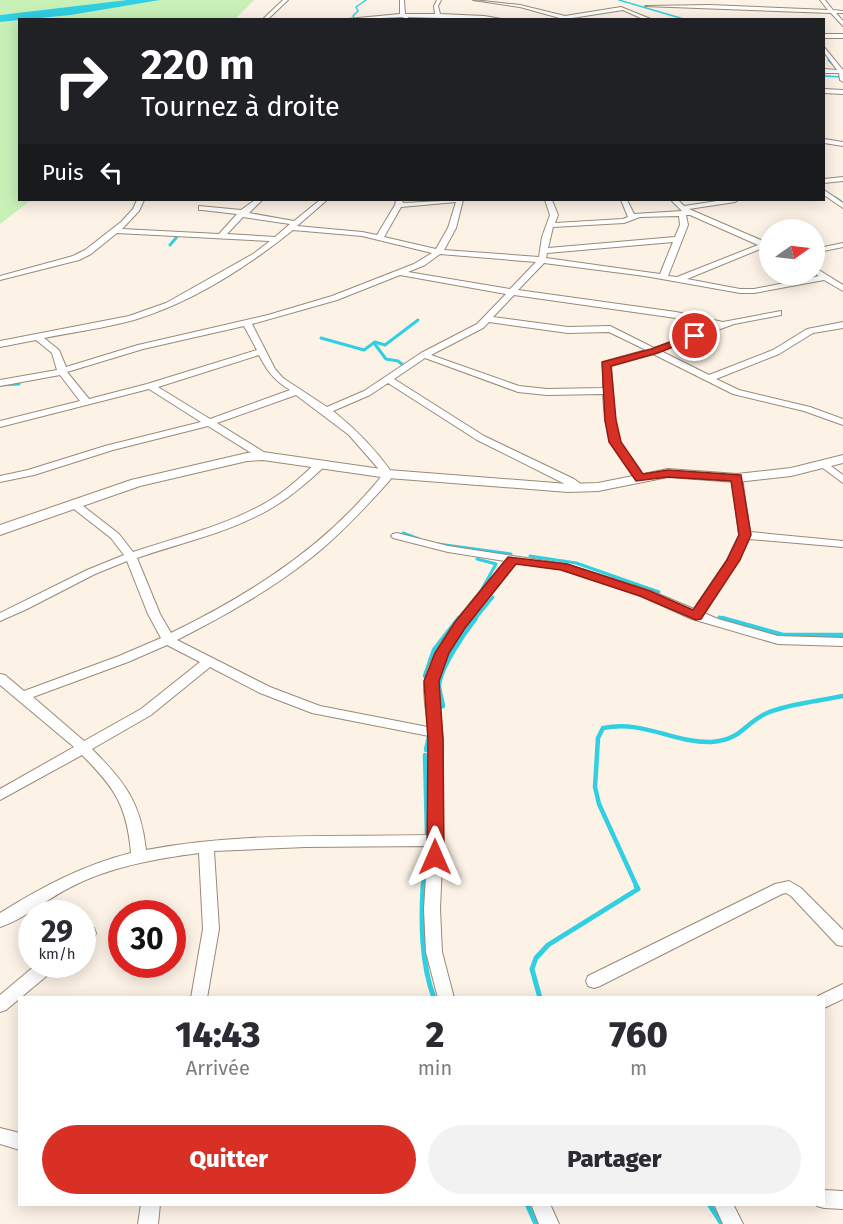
<!DOCTYPE html>
<html lang="fr">
<head>
<meta charset="utf-8">
<style>
  body { margin:0; font-family:"Fira Sans",sans-serif; background:#f2f2f3; color:#2b2b33; height:100vh; display:flex; flex-direction:column; font-size:22px; white-space:nowrap }
  * { box-sizing:border-box; margin:0 }
  p { font-size:20px; color:#7c7c81 }
  .icon { flex:none; width:33px; height:33px; fill:none; stroke:currentColor; stroke-width:2; stroke-linecap:round; stroke-linejoin:round }
  .map { position:relative; flex:1; overflow:hidden }
  .drawer { position:absolute; left:18px; top:996px; width:807px; height:210px; display:flex; flex-direction:column; background:#fff; border-radius:0px; box-shadow:0 3px 15px #0003 }
  .drawer>* { flex:none }
  .guide { position:absolute; left:18px; top:18px; width:807px; height:183px; border-radius:0px; box-shadow:0 3px 15px #0003; background:#202124; color:#fff; overflow:hidden }
  .needle { width:39px; rotate:76deg }
  .fabs { position:absolute; left:759px; top:219px; display:grid; gap:12px }
  .fabs a { display:grid; place-items:center; width:66px; height:66px; border-radius:50%; background:#fff; box-shadow:0 3px 15px #0003; font-size:30px }
  .speed { position:absolute; left:18px; top:900px; display:flex; gap:12px; font-size:30px; font-weight:700; text-align:center }
  .speed>* { display:grid; place-content:center; width:78px; height:78px; border-radius:50%; background:#fff; box-shadow:0 3px 15px #0003; line-height:1 }
  .speed small { font-size:15px; font-weight:400 }
  .speed .limit { border:9px solid #d22; background:#fff; color:#111 }
  .pin { position:absolute; display:grid; place-items:center; width:51px; height:51px; color:#fff; margin:-26px; border:3px solid #fff; border-radius:50%; box-shadow:0 2px 6px #0007 }
  .me { position:absolute; width:66px; margin:-33px; rotate:0deg; stroke-linejoin:round; filter:drop-shadow(0 0 4px #0008) }
  .turn { display:flex; align-items:center; gap:21px; height:126px; padding:0 24px; font-size:27px }
  .turn .icon { width:78px; height:78px; stroke-width:2.5 }
  .turn b { display:block; font-size:42px; line-height:51px }
  .then { display:flex; align-items:center; height:57px; padding:0 24px; background:#0003; gap:12px; font-size:22px }
  .eta { display:flex; justify-content:space-evenly; align-items:center; height:102px; text-align:center }
  .eta b { font-size:36px; font-weight:800; line-height:42px }
  .action { display:flex; gap:12px; margin-top:auto; padding:12px 24px }
  .action a { flex:1; height:69px; border-radius:36px; background:#d93025; color:#fff; font-size:24px; font-weight:800; line-height:69px; text-align:center }
  .action a+a { background:#f2f2f3; color:#2b2b33 }
  .map>svg:first-child { display:block }
  .green { fill:#c8f1b8 }
  .water { fill:#30cfe2 }
  .lines { fill:none; stroke-linecap:round; stroke-linejoin:round }
  .stream-far4 { stroke:#30cfe2; stroke-width:1.5 }
  .stream-far3 { stroke:#30cfe2; stroke-width:2 }
  .stream-far2 { stroke:#30cfe2; stroke-width:3 }
  .stream-far1 { stroke:#30cfe2; stroke-width:4.5 }
  .stream { stroke:#30cfe2; stroke-width:5 }
  .minor-casing { stroke:#9a8a77; stroke-width:2 }
  .secondary-casing { stroke:#9a8a77; stroke-width:2 }
  .minor { fill:#fff; fill-rule:evenodd }
  .secondary { fill:#fff; fill-rule:evenodd }
  .route { fill:#d93025; stroke:#8d1f18; stroke-width:1.5 }
</style>
</head>
<body>
<div class="map">
<svg width="843" height="1224" viewBox="0 0 843 1224">
  <rect width="100%" height="100%" fill="#fdf2e6"/>
  <g class="green">
    <path d="M 0,0 L 127,0 L 0,15 Z"/>
    <path d="M 160,0 L 254,0 L 235,19 L 22,20 L 71,15 Z"/>
    <path d="M 19,20 L 20,200 L 31,200 L 0,224 L 0,22 Z"/>
  </g>
  <path class="water" d="M 127,0 L 160,0 L 71,15 L 0,22 L 0,15 Z"/>
  <g class="lines">
    <g class="stream-far4">
      <path d="M 619,0 L 687,20"/>
      <path d="M 492,2 L 520,5"/>
      <path d="M 355,20 L 353,16 L 358,11 L 356,7 L 366,0"/>
      <path d="M 828,60 L 843,75"/>
      <path d="M 824,76 L 842,77"/>
    </g>
    <g class="stream-far3">
      <path d="M 835,197 L 841,201"/>
      <path d="M 175,239 L 180,234"/>
    </g>
    <g class="stream-far2">
      <path d="M 170,245 L 176,238"/>
      <path d="M 321,338 L 364,350 L 375,342 L 385,345 L 418,320"/>
      <path d="M 374,343 L 386,359 L 398,361 L 403,365"/>
      <path d="M 0,385 L 19,384"/>
      <path d="M 403,533 L 419,539"/>
      <path d="M 438,544 L 511,554"/>
      <path d="M 530,556 L 576,563 L 659,592"/>
      <path d="M 477,559 L 496,564 L 482,589"/>
      <path d="M 719,617 L 727,619"/>
      <path d="M 458,619 L 464,612"/>
      <path d="M 475,619 L 493,597"/>
    </g>
    <g class="stream-far1">
      <path d="M 722,618 L 783,635 L 843,635"/>
      <path d="M 425,676 L 434,650 L 459,618"/>
      <path d="M 439,707 L 443,706 C 442,700 440,693 439,687 C 439,669 465,632 476,618"/>
      <path d="M 426,750 L 429,736"/>
      <path d="M 425,755 L 427,834"/>
      <path d="M 423,887 L 426,844"/>
      <path d="M 637,887 L 599,804 L 595,787 L 598,738 L 603,728 C 644,720 673,743 711,742 C 742,740 744,723 767,713 C 788,704 820,701 843,696"/>
    </g>
    <g class="stream">
      <path d="M 423,886 C 421,922 421,963 434,998"/>
      <path d="M 540,998 L 532,969 L 536,958 L 548,945 L 638,889 L 636,886"/>
      <path d="M 527,1204 L 536,1224"/>
      <path d="M 709,1204 L 722,1224"/>
    </g>
    <g class="minor-casing">
      <g id="minor">
        <path d="M 283,0 L 288,0 L 267,20 L 262,20 Z"/>
        <path d="M 400,0 L 404,0 L 405,14 L 435,14 L 434,6 L 437,0 L 441,0 L 438,6 L 440,14 L 484,16 L 507,20 L 408,17 L 409,20 L 402,17 L 337,20 L 400,14 Z"/>
        <path d="M 473,0 L 520,5 L 565,16 L 621,7 L 653,20 L 645,20 L 623,10 L 572,18 L 577,20 L 567,20 L 520,7 Z"/>
        <path d="M 820,0 L 825,0 L 833,10 L 843,11 L 843,13 L 836,13 L 843,21 L 843,26 L 831,13 L 645,6 L 710,5 L 828,10 Z"/>
        <rect x="824" y="34" width="19" height="4"/>
        <path d="M 824,47 L 843,70 L 843,82 L 840,80 L 839,73 L 824,73 L 824,69 L 837,70 L 824,52 Z"/>
        <path d="M 824,89 L 843,90 L 843,94 L 824,93 Z"/>
        <path d="M 824,139 L 843,142 L 843,146 L 824,143 Z"/>
        <path d="M 843,177 L 843,181 L 824,183 L 824,179 Z"/>
        <path d="M 824,190 L 843,203 L 843,208 L 824,195 Z"/>
        <path d="M 137,200 L 144,200 L 139,211 L 122,229 L 219,234 L 237,214 L 202,210 L 199,210 L 199,206 L 241,210 L 255,200 L 262,200 L 249,213 L 294,221 L 320,200 L 327,200 L 297,226 L 362,232 L 377,235 L 395,205 L 396,200 L 402,200 L 403,203 L 463,200 L 456,228 L 444,250 L 539,257 L 542,237 L 550,215 L 545,200 L 552,200 L 558,215 L 555,223 L 623,219 L 628,217 L 621,200 L 627,200 L 634,214 L 682,211 L 671,200 L 678,200 L 684,206 L 724,200 L 738,200 L 735,202 L 689,209 L 770,244 L 770,249 L 765,247 L 687,279 L 740,289 L 754,289 L 819,276 L 814,273 L 814,267 L 843,285 L 843,291 L 824,280 L 754,293 L 740,293 L 645,276 L 544,263 L 518,290 L 676,312 L 723,322 L 781,311 L 781,315 L 734,324 L 661,351 L 709,375 L 773,350 L 807,329 L 843,322 L 843,328 L 813,333 L 779,354 L 716,379 L 739,390 L 810,407 L 843,419 L 843,425 L 804,411 L 733,394 L 653,354 L 611,366 L 615,420 L 620,442 L 645,478 L 640,481 L 636,480 L 610,442 L 605,420 L 603,394 L 547,395 L 518,392 L 425,358 L 394,379 L 484,436 L 574,479 L 586,488 L 585,490 L 577,490 L 477,440 L 388,383 L 370,395 L 333,411 C 357,430 376,450 393,474 L 390,480 C 365,508 340,535 311,558 C 269,591 224,616 177,640 L 270,687 L 320,706 L 428,727 C 427,713 422,694 425,680 C 431,644 482,590 505,561 L 448,552 L 393,538 L 391,536 L 393,534 L 397,533 L 448,546 L 566,564 L 649,590 L 694,609 L 727,560 L 739,535 L 732,478 L 733,476 L 737,475 L 742,478 L 750,532 L 843,541 L 843,547 L 749,539 L 739,560 L 704,613 L 718,619 L 778,636 L 843,638 L 843,646 L 778,644 L 692,619 L 641,596 L 560,569 L 516,563 L 465,627 L 448,653 L 437,681 L 443,740 L 443,840 L 440,909 L 442,952 L 454,998 L 438,998 L 426,952 L 424,909 L 428,846 L 305,847 L 214,851 L 219,929 L 207,998 L 191,998 L 203,929 L 199,853 C 154,859 109,867 69,888 C 47,899 23,920 0,927 L 0,913 C 42,887 83,865 131,853 C 127,806 115,788 82,755 L 0,800 L 0,789 L 74,747 L 0,685 L 0,674 L 5,675 L 24,691 L 119,656 L 161,638 L 148,614 L 127,561 L 95,574 L 27,609 L 0,621 L 0,613 L 87,570 L 124,555 L 111,538 L 70,506 L 69,504 L 70,502 L 78,502 L 119,534 L 133,552 C 178,537 226,526 267,502 C 286,491 301,477 317,462 L 325,462 L 326,464 L 325,466 C 309,481 293,495 275,506 C 233,532 183,542 137,558 L 160,614 L 171,633 C 240,599 306,559 359,502 C 367,493 376,484 383,474 L 349,435 L 296,395 L 217,423 L 267,454 L 267,458 L 259,458 L 208,426 L 113,450 L 34,475 L 0,482 L 0,476 L 28,470 L 105,446 L 201,422 L 149,389 L 0,427 L 0,421 L 80,401 L 60,375 L 0,386 L 0,380 L 57,370 L 52,353 L 36,340 L 0,347 L 0,341 L 129,316 L 166,303 L 253,254 L 270,241 L 117,233 L 91,254 L 79,260 L 0,280 L 0,276 L 73,256 L 85,250 L 121,222 L 133,209 ZM 456,202 L 448,228 L 436,249 L 384,237 L 401,207 ZM 686,215 L 690,215 L 758,245 L 677,277 L 668,276 L 688,225 ZM 679,216 L 680,225 L 675,237 L 548,248 L 553,227 L 624,223 L 640,217 ZM 243,217 L 290,224 L 275,237 L 227,234 ZM 293,230 L 362,236 L 432,253 L 414,264 L 332,296 L 268,315 L 138,345 L 66,367 L 59,350 L 44,338 C 74,332 105,328 134,320 C 191,303 247,267 293,230 ZM 673,242 L 660,274 L 546,258 L 547,253 ZM 440,254 L 536,262 L 510,289 L 408,272 L 425,265 ZM 400,275 L 506,294 L 477,324 L 421,353 L 364,391 L 327,407 L 283,378 L 275,369 L 252,324 L 337,300 ZM 514,295 L 676,318 L 714,326 L 654,348 L 610,326 L 568,327 L 493,317 ZM 489,322 L 568,333 L 609,332 L 646,350 L 603,362 L 603,388 L 547,389 L 519,386 L 431,355 L 483,328 ZM 244,326 L 257,350 L 147,384 L 89,399 L 67,372 L 143,349 ZM 259,355 C 267,371 275,381 290,390 L 210,419 L 158,387 ZM 167,645 L 200,662 L 141,709 L 84,741 L 33,697 L 128,662 ZM 210,667 L 260,693 L 312,713 L 429,736 L 429,835 C 334,837 239,832 146,850 C 141,803 125,782 92,749 L 151,715 Z"/>
        <path d="M 843,243 L 843,247 L 814,253 L 814,249 Z"/>
        <path d="M 824,461 L 843,475 L 843,483 L 820,466 L 819,464 L 820,462 Z"/>
        <path d="M 789,881 L 801,888 L 843,930 L 843,946 L 837,945 L 791,896 L 786,893 L 782,894 L 600,986 L 594,988 L 588,986 L 586,981 L 588,976 L 775,884 Z"/>
        <path d="M 88,927 L 94,928 L 96,933 L 94,938 L 82,944 L 82,928 Z"/>
        <path d="M 37,964 L 57,964 L 55,969 L 6,1010 L 0,1012 L 0,995 Z"/>
        <path d="M 843,984 L 843,999 L 824,1008 L 824,998 L 817,998 L 818,996 Z"/>
        <path d="M 0,1128 L 20,1133 L 20,1150 L 0,1144 Z"/>
        <path d="M 824,1190 L 843,1191 L 843,1209 L 824,1208 L 817,1206 L 824,1204 Z"/>
        <path d="M 141,1204 L 160,1204 L 158,1224 L 138,1224 Z"/>
        <path d="M 531,1204 L 550,1204 L 559,1224 L 539,1224 Z"/>
        <path d="M 714,1204 L 733,1204 L 743,1224 L 723,1224 Z"/>
      </g>
    </g>
    <g class="secondary-casing">
      <path id="secondary" d="M 263,452 L 388,470 L 568,484 L 598,483 L 668,469 L 737,474 L 791,468 L 843,455 L 843,463 L 791,476 L 737,482 L 668,477 L 598,491 L 568,492 L 388,478 L 263,460 L 247,461 L 140,486 L 0,535 L 0,525 L 131,480 L 247,453 Z"/>
    </g>
    <use href="#minor" class="minor"/>
    <use href="#secondary" class="secondary"/>
  </g>
  <path class="route" d="M 692,334 L 700,336 L 658,353 L 611,366 L 616,420 L 621,442 L 643,474 L 668,470 L 741,475 L 751,535 L 740,560 L 701,619 L 696,620 L 640,596 L 561,570 L 516,564 L 465,628 L 449,653 L 439,681 L 443,740 L 444,857 L 441,862 L 435,864 L 429,862 L 427,857 L 428,740 L 424,681 L 435,653 L 455,622 L 508,557 L 567,564 L 650,591 L 693,610 L 727,560 L 739,535 L 731,481 L 668,477 L 636,481 L 609,442 L 605,420 L 602,362 L 651,349 Z"/>
</svg>
<div class="fabs">
<a><svg class="needle" viewBox="-14 -14 28 28"><path d="M0-13l5 13h-10z" fill="#e53935"/><path d="M0 13l5-13h-10z" fill="#7c7c81"/></svg></a>
</div>
<div class="speed"><div>29<small>km/h</small></div><div class="limit">30</div></div>
<div class="pin" style="left:695px;top:336px;background:#d93025"><svg class="icon" aria-label="arrive" viewBox="0 0 24 24"><path d="M6 21V4h12l-3 4 3 4H6"/></svg></div>
<svg class="me" style="left:435px;top:857px" viewBox="-20 -20 40 40"><path d="M0-17L14 15 0 8-14 15z" fill="#d93025" stroke="#fff" stroke-width="4"/></svg>
<div class="guide">
<div class="turn"><svg class="icon" aria-label="right" viewBox="0 0 24 24"><path d="M7 20v-9h11M14 6l5 5-5 5"/></svg><div><b>220 m</b>Tournez à droite</div></div>
<div class="then">Puis<svg class="icon" aria-label="left" viewBox="0 0 24 24"><path d="M17 20v-9H6M10 6l-5 5 5 5"/></svg></div>
</div>
<section class="drawer">
<div class="eta">
<div><b>14:43</b><p>Arrivée</p></div>
<div><b>2</b><p>min</p></div>
<div><b>760</b><p>m</p></div>
</div>
<div class="action"><a>Quitter</a><a>Partager</a></div>
</section>
</div>
</body>
</html>
